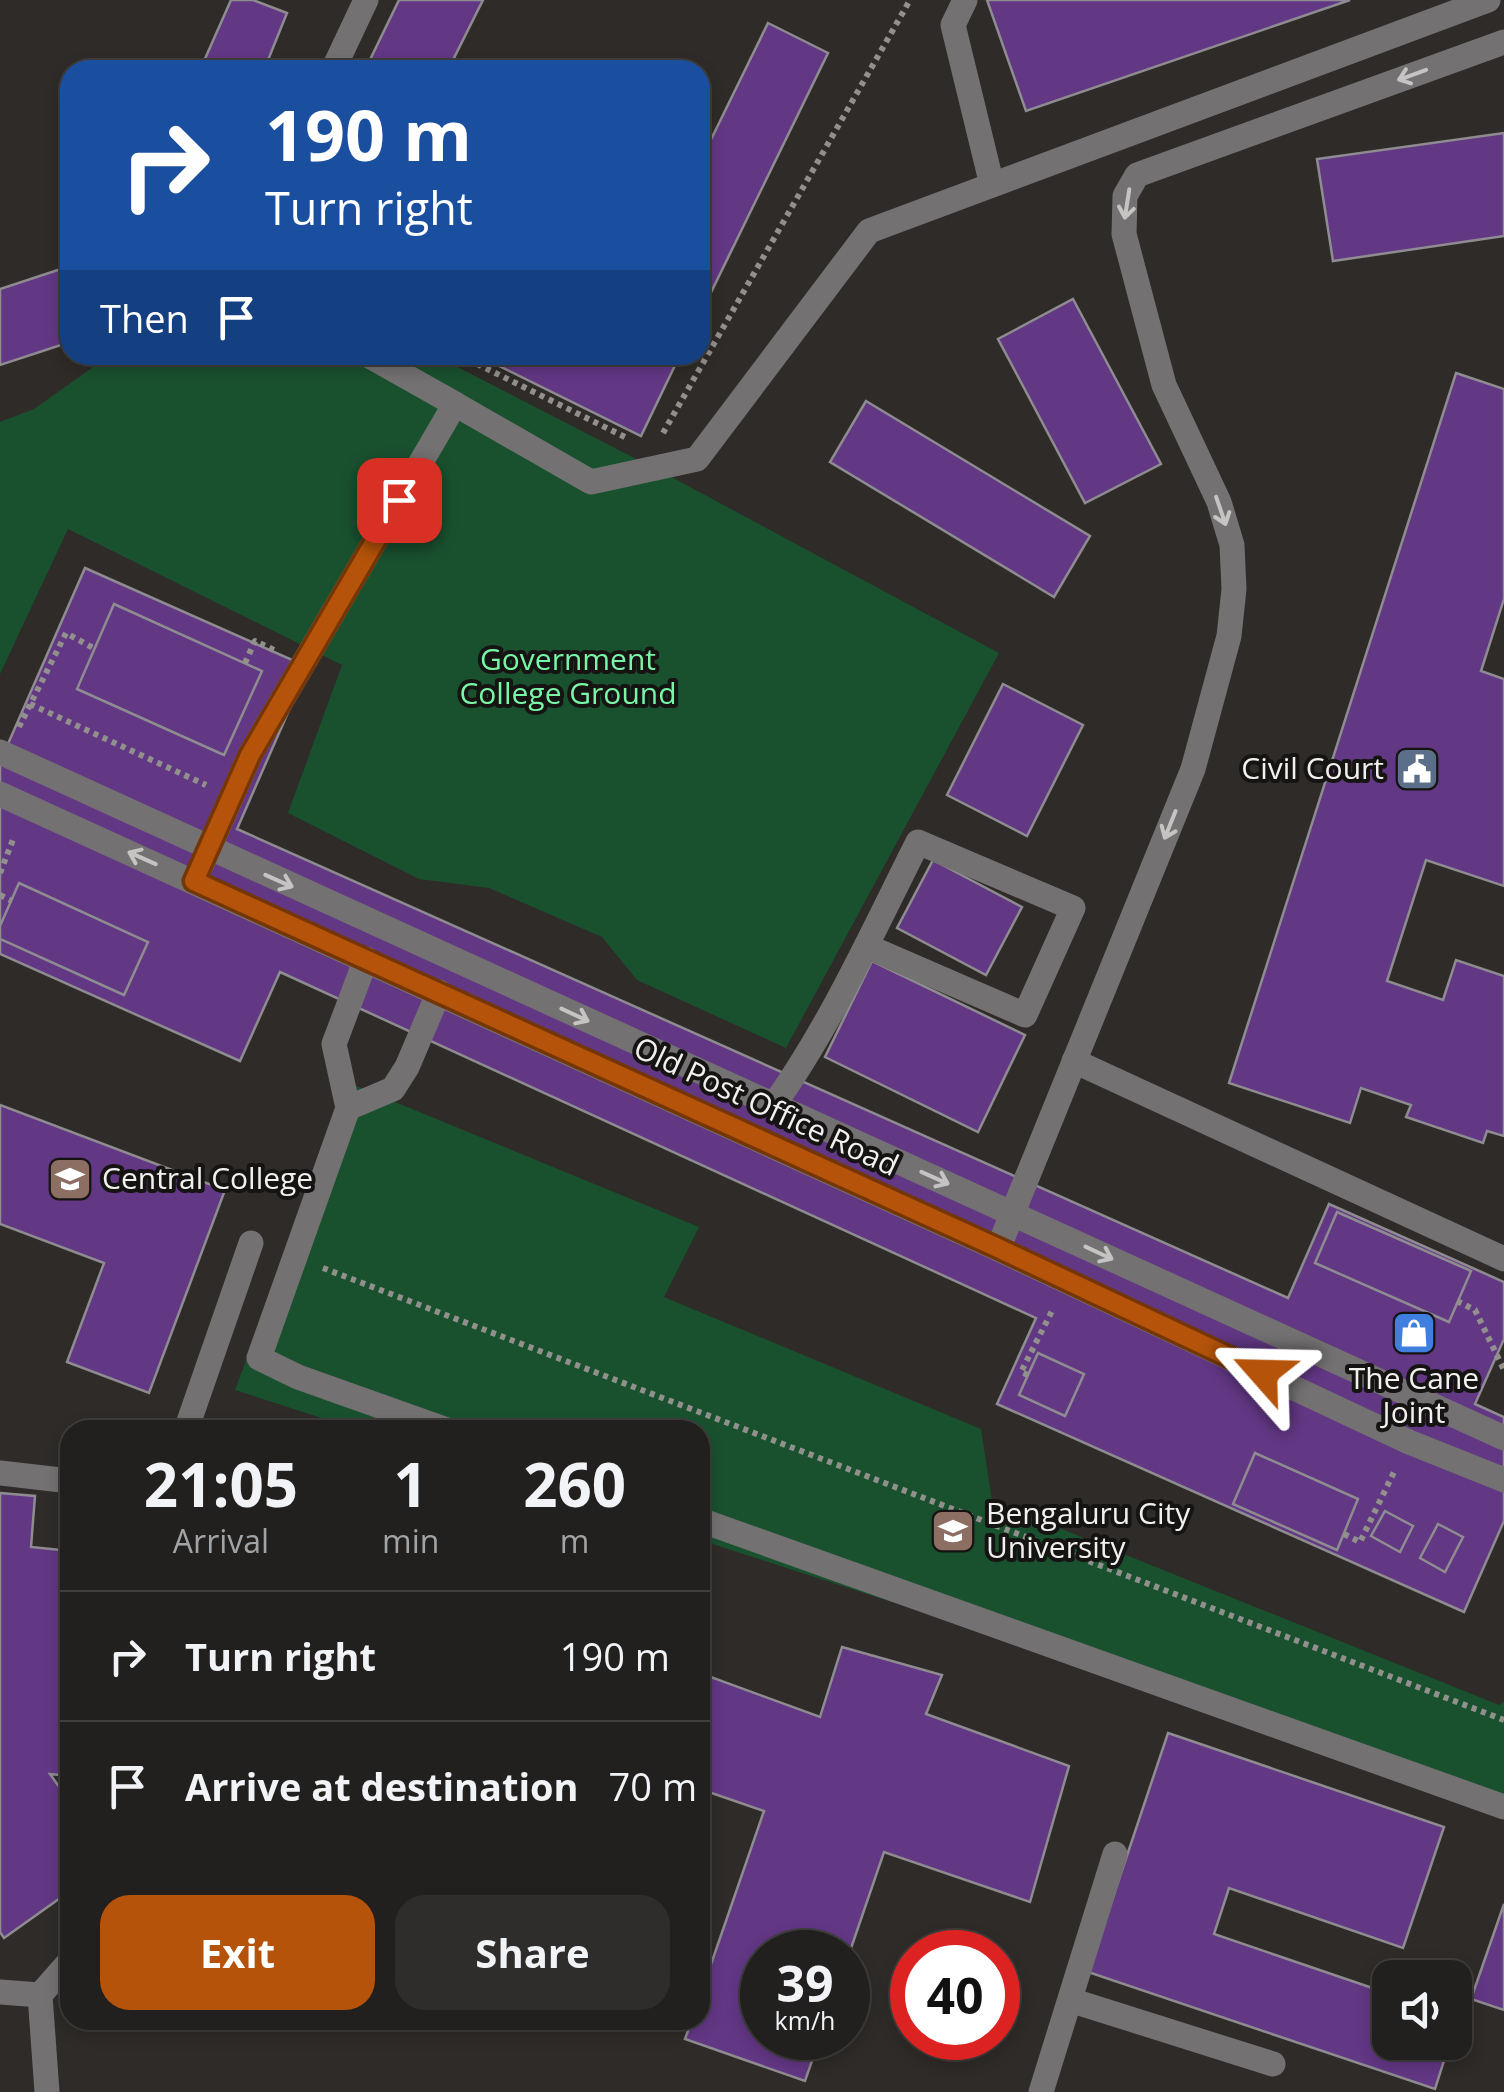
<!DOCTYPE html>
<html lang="en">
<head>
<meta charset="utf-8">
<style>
  body { margin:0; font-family:"Open Sans",sans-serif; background:#2e2d2b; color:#f1f3f6; height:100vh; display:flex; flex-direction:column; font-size:38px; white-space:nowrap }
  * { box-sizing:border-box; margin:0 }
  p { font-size:32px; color:#a2a3a4 }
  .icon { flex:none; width:55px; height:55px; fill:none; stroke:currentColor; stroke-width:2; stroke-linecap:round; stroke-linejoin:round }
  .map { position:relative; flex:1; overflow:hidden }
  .side { position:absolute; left:60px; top:1420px; width:650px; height:610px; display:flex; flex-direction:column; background:#22201e; border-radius:30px; box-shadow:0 5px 15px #0003,0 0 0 2px #3f3e3c }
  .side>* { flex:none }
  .top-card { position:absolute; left:60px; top:60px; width:650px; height:305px; border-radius:30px; box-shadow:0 5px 15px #0003,0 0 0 2px #3f3e3c; background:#1a4fa0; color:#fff; overflow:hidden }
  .fabs { position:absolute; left:1372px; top:1960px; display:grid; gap:20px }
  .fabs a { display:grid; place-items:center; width:100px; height:100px; border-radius:20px; background:#22201e; box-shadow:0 5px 15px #0003,0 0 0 2px #3f3e3c; font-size:50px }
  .speed { position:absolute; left:740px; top:1930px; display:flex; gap:20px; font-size:50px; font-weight:700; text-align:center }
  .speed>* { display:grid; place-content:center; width:130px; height:130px; border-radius:50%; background:#22201e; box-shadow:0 5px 15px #0003,0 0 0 2px #3f3e3c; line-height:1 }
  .speed small { font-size:25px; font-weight:400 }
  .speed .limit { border:15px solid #d22; background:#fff; color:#111 }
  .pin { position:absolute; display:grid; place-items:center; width:85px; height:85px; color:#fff; margin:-42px; border-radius:20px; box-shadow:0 5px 15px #0006 }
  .me { position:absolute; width:110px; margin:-55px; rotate:295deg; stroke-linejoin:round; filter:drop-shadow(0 0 8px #0008) }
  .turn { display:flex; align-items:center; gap:35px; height:210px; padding:0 40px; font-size:45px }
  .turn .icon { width:130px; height:130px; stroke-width:2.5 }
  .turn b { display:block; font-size:70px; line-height:85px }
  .then { display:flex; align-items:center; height:95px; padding:0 40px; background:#0003; gap:20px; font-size:38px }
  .eta { display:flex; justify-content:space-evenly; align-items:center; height:170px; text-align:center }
  .eta b { font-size:60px; font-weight:700; line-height:70px }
  .button { display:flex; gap:20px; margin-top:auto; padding:20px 40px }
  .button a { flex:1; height:115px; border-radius:30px; background:#b45309; color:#fff; font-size:40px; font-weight:700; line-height:115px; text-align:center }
  .button a+a { background:#2e2d2b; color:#f1f3f6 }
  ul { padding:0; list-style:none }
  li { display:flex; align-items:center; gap:30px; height:130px; padding:0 40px; border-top:2px solid #3f3e3c }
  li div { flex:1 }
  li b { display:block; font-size:38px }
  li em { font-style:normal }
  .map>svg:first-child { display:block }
  .green { fill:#19512f }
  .building { fill:#623784; stroke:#8e8c90; stroke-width:2.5 }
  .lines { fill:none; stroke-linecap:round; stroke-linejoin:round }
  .path { stroke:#92908d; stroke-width:6; stroke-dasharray:5 5; stroke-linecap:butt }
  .minor { stroke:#747172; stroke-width:25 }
  .oneway { stroke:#c6c4c3 }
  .route-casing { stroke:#753606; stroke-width:25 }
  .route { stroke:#b45309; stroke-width:18 }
  .labels { text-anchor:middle; stroke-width:8; stroke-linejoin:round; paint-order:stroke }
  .park-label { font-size:30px; fill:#78f5a6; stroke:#151412 }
  .poi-label { font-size:30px; fill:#f2f0ee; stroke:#151412; text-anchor:start }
  .street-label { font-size:30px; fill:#f2f0ee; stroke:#151412 }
</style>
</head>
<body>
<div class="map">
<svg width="1504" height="2092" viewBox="0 0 1504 2092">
  <rect width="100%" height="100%" fill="#2e2b28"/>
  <g class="green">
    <path d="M 110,355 L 434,355 L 677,480 L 999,653 L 786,1048 L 637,980 L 602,937 L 489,888 L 419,879 L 288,813 L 342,665 L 68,529 L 0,674 L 0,422 L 34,409 Z"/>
    <path d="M 349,1083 L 699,1227 L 664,1297 L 981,1429 L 992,1501 L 1499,1705 L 1504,1702 L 1504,1800 L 700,1540 L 700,1430 L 359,1430 L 235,1390 Z"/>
  </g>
  <g class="building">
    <path d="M 231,0 L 253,0 L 287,13 L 264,70 L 200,70 Z"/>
    <path d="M 399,0 L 483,0 L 448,70 L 365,70 Z"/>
    <path d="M 987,0 L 1350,0 L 1026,111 Z"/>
    <path d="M 768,23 L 828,53 L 700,315 L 700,162 Z"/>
    <path d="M 1504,133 L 1504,236 L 1333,261 L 1317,159 Z"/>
    <path d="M 70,266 L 70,342 L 0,365 L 0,289 Z"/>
    <path d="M 1073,299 L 1161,464 L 1085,503 L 998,339 Z"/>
    <path d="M 477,355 L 680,355 L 641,436 Z"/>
    <path d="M 1456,373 L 1504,389 L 1504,599 L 1481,671 L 1504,679 L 1504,886 L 1426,860 L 1387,981 L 1443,1000 L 1456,960 L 1504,976 L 1504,1136 L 1487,1131 L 1483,1143 L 1406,1117 L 1411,1105 L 1361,1088 L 1350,1123 L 1229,1083 Z"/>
    <path d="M 866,401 L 1090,536 L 1054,597 L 830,462 Z"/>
    <path d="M 85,568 L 308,667 L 237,829 L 1288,1298 L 1329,1204 L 1504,1282 L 1504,1339 L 1475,1404 L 1504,1417 L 1504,1521 L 1464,1612 L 997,1404 L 1036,1318 L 280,972 L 240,1061 L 0,954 L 0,762 Z"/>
    <path d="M 114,604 L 262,671 L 224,755 L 77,689 Z"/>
    <path d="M 1003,684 L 1083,725 L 1027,836 L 947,795 Z"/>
    <path d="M 933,860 L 1022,907 L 986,975 L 897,928 Z"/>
    <path d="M 19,883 L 148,942 L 124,995 L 0,939 L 0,926 Z"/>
    <path d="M 872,961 L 1025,1035 L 978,1132 L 825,1057 Z"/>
    <path d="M 0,1105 L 225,1190 L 149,1393 L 67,1362 L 104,1263 L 0,1224 Z"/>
    <path d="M 1337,1212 L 1471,1271 L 1449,1322 L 1315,1263 Z"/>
    <path d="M 1038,1353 L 1084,1374 L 1065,1416 L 1019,1395 Z"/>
    <path d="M 1255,1453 L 1358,1499 L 1337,1550 L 1233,1504 Z"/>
    <path d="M 0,1493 L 35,1496 L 31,1547 L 70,1551 L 70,1776 L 50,1774 L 70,1802 L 70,1891 L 4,1938 L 0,1932 Z"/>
    <path d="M 1385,1511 L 1413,1526 L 1400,1552 L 1371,1536 Z"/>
    <path d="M 1438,1524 L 1463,1537 L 1445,1572 L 1420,1558 Z"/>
    <path d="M 842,1647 L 942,1675 L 926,1714 L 1069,1766 L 1030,1902 L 884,1852 L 848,1957 L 848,1952 L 762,1952 L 762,2038 L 820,2038 L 805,2081 L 685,2039 L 692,2020 L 700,2020 L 700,1996 L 764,1811 L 700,1789 L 700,1673 L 820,1717 Z"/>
    <path d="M 1168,1733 L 1444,1827 L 1403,1948 L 1229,1888 L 1214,1934 L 1390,1994 L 1390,2042 L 1450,2042 L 1435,2089 L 1088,1972 Z"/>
    <path d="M 1504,1904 L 1504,2010 L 1471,1999 Z"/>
  </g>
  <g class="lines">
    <g class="path">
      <path d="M 459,355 L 629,439"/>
      <path d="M 663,433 L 910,0"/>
      <path d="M 245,663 L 255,641 L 274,650"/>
      <path d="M 30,704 L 206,785"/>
      <path d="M 19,727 L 66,633 L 95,649"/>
      <path d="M 0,873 L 14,837"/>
      <path d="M 0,895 L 12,901"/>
      <path d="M 323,1268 L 1504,1720"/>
      <path d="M 1457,1301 L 1475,1310 L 1504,1370"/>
      <path d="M 1028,1375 L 1021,1372 L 1053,1309"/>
      <path d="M 1344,1534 L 1360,1542 L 1395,1470"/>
    </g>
    <g class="minor">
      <path d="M 965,0 L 953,25 L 992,185"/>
      <path d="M 333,70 L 366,0"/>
      <path d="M 455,404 L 591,482 L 697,459 L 869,231 L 1488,0"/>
      <path d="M 0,752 L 1504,1438"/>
      <path d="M 0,794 L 998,1249 L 1409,1442 L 1504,1480"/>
      <path d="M 202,864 L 250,755 L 455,404 L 368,355"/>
      <path d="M 366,959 L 334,1044 L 348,1108 L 393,1089 L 407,1067 L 439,992"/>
      <path d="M 1074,1061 L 1504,1259"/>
      <path d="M 773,1106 C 831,1025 873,931 918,842 L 1073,908 L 1025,1015 L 866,946"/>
      <path d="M 348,1108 L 259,1358 L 298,1377 L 447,1430"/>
      <path d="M 998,1249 L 1193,769 L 1229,636 L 1234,589 L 1232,545 L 1219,502 L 1164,385 L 1124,234 L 1125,196 L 1137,175 L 1504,42"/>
      <path d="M 186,1430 L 251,1243"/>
      <path d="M 0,1473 L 70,1481"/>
      <path d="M 700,1520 L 1504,1807"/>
      <path d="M 0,1992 L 40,1995"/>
      <path d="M 1070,2000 L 1273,2064"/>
      <path d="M 47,2092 L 40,1995 L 70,1961"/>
      <path d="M 1041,2092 L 1115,1854"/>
    </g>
  </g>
  <defs><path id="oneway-shaft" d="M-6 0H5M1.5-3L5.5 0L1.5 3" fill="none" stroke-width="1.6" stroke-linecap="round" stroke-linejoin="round" transform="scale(2.5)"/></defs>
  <g class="oneway">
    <use href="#oneway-shaft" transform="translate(1412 75) rotate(160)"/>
    <use href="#oneway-shaft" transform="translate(1127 204) rotate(99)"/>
    <use href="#oneway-shaft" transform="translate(1221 511) rotate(71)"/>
    <use href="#oneway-shaft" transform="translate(1170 825) rotate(112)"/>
    <use href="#oneway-shaft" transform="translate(142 858) rotate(-156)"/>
    <use href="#oneway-shaft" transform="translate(279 881) rotate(24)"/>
    <use href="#oneway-shaft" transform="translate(575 1015) rotate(25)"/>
    <use href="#oneway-shaft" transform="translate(935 1178) rotate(24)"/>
    <use href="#oneway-shaft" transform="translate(1099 1253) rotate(25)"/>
  </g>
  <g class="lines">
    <g class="route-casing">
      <path id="route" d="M 399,500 L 250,755 L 194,881 L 998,1248 L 1263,1373"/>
    </g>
    <use href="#route" class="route"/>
  </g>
  <defs>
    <g id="civic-square" transform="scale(2.25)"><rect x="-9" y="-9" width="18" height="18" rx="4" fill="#5c6f8a" stroke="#151412"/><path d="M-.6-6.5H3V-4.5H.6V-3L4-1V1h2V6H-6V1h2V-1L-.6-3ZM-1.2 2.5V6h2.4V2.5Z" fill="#fff"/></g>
    <g id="university-square" transform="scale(2.25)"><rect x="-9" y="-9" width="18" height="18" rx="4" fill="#8d6e63" stroke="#151412"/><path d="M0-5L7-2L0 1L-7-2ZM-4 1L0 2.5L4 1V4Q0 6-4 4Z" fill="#fff"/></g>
    <g id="shop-square" transform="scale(2.25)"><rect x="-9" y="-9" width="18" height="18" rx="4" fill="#3f7fe0" stroke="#151412"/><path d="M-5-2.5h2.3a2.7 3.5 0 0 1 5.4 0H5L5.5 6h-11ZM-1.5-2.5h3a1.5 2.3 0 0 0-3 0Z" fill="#fff"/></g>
  </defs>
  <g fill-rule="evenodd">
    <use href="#civic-square" x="1417" y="769"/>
    <use href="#university-square" x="70" y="1179"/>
    <use href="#shop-square" x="1414" y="1333"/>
    <use href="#university-square" x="953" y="1531"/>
  </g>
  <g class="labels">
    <g class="park-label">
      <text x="568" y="670">Government<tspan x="568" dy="34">College Ground</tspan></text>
    </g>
    <g class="poi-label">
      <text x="1384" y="779" text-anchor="end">Civil Court</text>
      <text x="102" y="1189">Central College</text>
      <text x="1414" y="1389" text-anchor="middle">The Cane<tspan x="1414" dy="34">Joint</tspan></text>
      <text x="986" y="1524">Bengaluru City<tspan x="986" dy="34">University</tspan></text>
    </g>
    <g class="street-label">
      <text transform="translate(766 1107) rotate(25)" y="10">Old Post Office Road</text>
    </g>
  </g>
</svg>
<div class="fabs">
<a><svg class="icon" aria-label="sound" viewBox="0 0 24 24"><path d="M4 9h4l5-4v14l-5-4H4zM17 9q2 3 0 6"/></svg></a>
</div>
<div class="speed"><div>39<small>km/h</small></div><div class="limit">40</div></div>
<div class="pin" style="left:399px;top:500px;background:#d93025"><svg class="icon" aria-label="arrive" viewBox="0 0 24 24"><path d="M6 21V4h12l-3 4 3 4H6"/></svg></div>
<svg class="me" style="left:1263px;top:1373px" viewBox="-20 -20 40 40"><path d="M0-17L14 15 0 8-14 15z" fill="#b45309" stroke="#fff" stroke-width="4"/></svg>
<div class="top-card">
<div class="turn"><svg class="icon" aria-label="right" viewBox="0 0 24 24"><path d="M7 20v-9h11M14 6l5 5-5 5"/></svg><div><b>190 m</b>Turn right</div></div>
<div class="then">Then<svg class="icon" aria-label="arrive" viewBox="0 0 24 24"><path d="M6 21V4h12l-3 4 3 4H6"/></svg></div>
</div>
<section class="side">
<div class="eta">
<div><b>21:05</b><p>Arrival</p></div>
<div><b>1</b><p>min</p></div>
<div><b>260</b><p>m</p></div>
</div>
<ul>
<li><svg class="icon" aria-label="right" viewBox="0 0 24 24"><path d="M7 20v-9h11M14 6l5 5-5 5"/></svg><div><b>Turn right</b></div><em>190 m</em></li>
<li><svg class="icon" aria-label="arrive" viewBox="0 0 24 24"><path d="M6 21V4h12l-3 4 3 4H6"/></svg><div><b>Arrive at destination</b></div><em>70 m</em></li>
</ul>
<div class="button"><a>Exit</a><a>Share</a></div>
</section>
</div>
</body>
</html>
